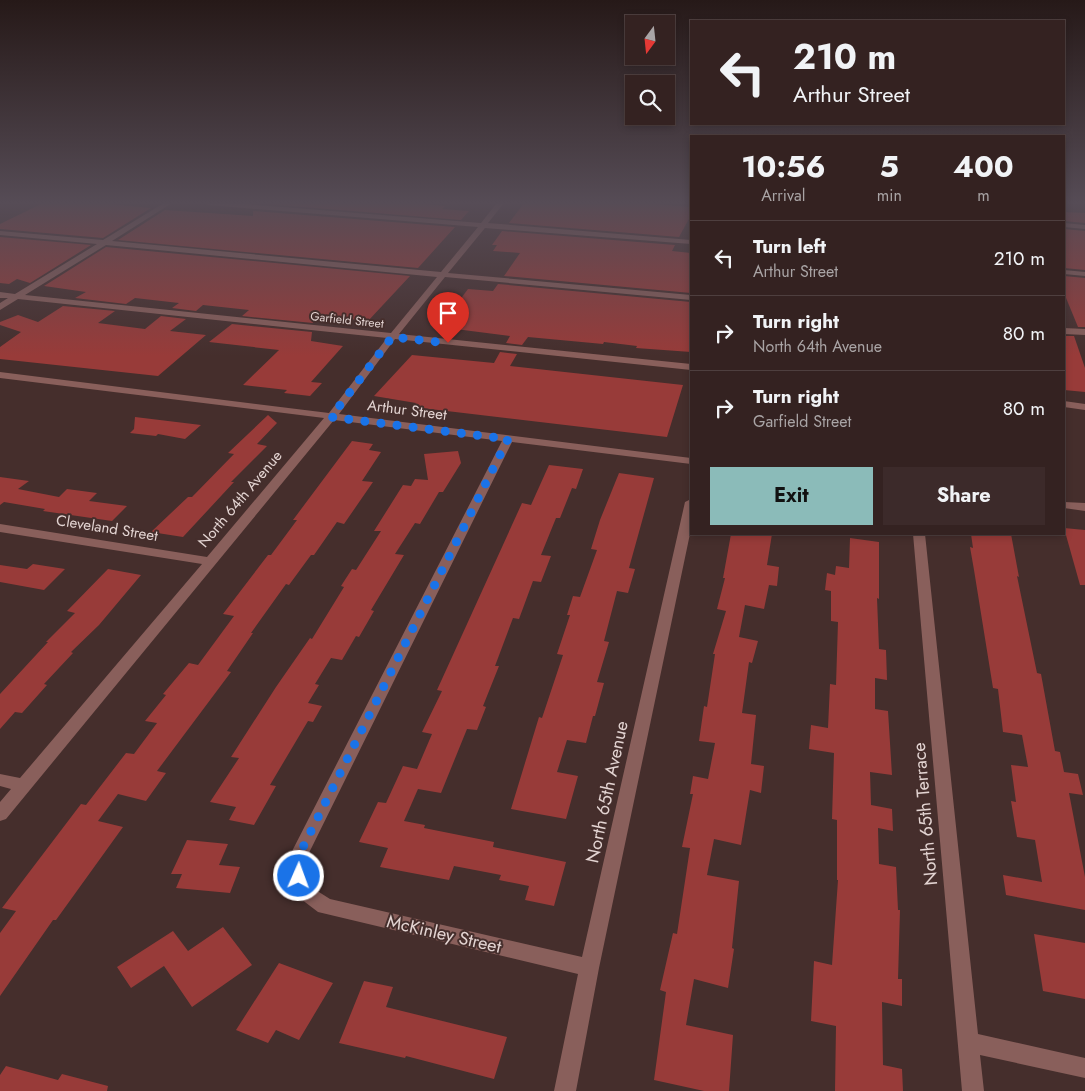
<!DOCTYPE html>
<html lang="en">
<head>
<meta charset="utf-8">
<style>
  body { margin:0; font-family:Jost,sans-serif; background:#3c2a2a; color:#f1f3f6; height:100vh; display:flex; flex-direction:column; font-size:19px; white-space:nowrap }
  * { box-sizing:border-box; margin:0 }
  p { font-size:16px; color:#a9a4a5 }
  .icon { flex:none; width:28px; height:28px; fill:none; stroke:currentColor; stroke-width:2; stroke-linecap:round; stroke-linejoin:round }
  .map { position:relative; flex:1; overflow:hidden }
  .panel { position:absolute; left:690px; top:135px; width:375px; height:400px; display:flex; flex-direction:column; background:#342221; border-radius:0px; box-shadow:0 2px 8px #0003,0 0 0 1px #4e3f3f }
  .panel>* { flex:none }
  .banner { position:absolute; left:690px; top:20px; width:375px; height:105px; border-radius:0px; box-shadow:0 2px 8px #0003,0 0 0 1px #4e3f3f; background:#342221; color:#f1f3f6; overflow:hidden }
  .needle { width:32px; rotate:195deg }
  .buttons { position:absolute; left:625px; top:15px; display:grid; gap:10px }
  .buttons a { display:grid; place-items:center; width:50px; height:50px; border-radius:0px; background:#342221; box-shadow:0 2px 8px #0003,0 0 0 1px #4e3f3f; font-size:25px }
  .pin { position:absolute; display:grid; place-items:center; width:42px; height:42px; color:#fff; margin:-51px -21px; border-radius:50% 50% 50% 0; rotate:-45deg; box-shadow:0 0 5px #0007 }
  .pin .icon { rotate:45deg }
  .me { position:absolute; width:55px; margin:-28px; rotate:2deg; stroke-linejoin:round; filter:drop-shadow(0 0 4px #0008) }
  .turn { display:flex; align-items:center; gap:18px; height:105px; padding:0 20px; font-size:22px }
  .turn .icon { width:65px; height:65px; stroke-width:2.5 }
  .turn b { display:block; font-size:35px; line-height:42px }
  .eta { display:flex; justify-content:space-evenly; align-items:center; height:85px; text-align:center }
  .eta b { font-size:30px; font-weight:700; line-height:35px }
  .action { display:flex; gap:10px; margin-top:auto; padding:10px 20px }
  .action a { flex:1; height:58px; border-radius:0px; background:#8bbbb9; color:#111; font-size:20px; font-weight:700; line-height:58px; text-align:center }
  .action a+a { background:#3c2a2a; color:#f1f3f6 }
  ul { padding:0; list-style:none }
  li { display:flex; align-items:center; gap:15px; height:75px; padding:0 20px; border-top:1px solid #4e3f3f }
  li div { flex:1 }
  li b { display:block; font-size:19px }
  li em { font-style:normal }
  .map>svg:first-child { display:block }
  .building { fill:#983b39 }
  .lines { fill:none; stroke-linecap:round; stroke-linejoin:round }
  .minor { fill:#895f5b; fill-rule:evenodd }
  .route { stroke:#1a73e8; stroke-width:9; stroke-dasharray:0 16.2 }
  .labels { text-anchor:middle; stroke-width:4; stroke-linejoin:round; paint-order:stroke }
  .far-street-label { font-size:12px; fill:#e3d4d2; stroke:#452e2c }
  .street-label { font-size:15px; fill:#e3d4d2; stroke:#452e2c }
  .near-street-label { font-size:18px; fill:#e3d4d2; stroke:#452e2c }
</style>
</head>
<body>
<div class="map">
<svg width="1085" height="1091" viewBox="0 0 1085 1091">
  <rect width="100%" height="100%" fill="#452e2c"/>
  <g class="building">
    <path d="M 43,203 L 98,203 L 151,208 L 103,238 L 0,229 L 0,224 Z"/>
    <path d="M 255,203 L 410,203 L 445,206 L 442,209 L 469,211 L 461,220 Z"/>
    <path d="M 524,203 L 642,203 L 691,207 L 691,215 L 679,237 L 509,223 Z"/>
    <path d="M 165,210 L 253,216 L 253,211 L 455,227 L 418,268 L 118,240 Z"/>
    <path d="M 1064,212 L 1085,213 L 1085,223 L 1064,221 Z"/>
    <path d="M 1064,229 L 1085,231 L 1085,270 L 1064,268 Z"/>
    <path d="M 502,231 L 675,245 L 672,251 L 691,253 L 691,293 L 504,276 L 520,253 L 493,251 L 497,245 L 492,245 Z"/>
    <path d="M 0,237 L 91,245 L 30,283 L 17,279 L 9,284 L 0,283 Z"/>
    <path d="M 106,247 L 410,276 L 368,321 L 314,315 L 313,323 L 242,316 L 249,310 L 203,305 L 196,311 L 172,308 L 179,303 L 135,298 L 126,304 L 75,298 L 86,292 L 44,286 Z"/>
    <path d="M 1064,276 L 1085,278 L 1085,327 L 1078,327 L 1064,293 Z"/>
    <path d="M 498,284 L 691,302 L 691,352 L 636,348 L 637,346 L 604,342 L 603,344 L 528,337 L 522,345 L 506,343 L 510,336 L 432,326 L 457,296 L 462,297 L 468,289 L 493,291 Z"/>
    <path d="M 63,306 L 115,311 L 98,323 L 145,329 L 161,316 L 186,319 L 170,331 L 206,335 L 158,376 L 0,359 L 0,347 L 21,332 L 0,325 L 0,322 L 18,315 L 38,322 Z"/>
    <path d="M 232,324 L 312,332 L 311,341 L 343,346 L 311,382 L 322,383 L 310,396 L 284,393 L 287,390 L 243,385 L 279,350 L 209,342 Z"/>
    <path d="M 1064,336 L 1074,336 L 1085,368 L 1085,392 L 1064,390 Z"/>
    <path d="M 500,352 L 517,354 L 510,366 L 683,385 L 667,437 L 413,407 L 416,403 L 374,396 L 412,355 L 494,363 Z"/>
    <path d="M 268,415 L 277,423 L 257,444 L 267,446 L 231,482 L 234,482 L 183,537 L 151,532 L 188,497 L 192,497 L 234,454 L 228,453 Z"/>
    <path d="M 135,417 L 201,425 L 185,439 L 158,434 L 156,436 L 130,433 L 134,429 Z"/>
    <path d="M 352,441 L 373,444 L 369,450 L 381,452 L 362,481 L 373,482 L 344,524 L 337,522 L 314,555 L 311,555 L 289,585 L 286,584 L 251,633 L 253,633 L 227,671 L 231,672 L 157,771 L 166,773 L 146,801 L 118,794 L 98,821 L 123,827 L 56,920 L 53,920 L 0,996 L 0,933 L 16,911 L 2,908 L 81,804 L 86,805 L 126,753 L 134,754 L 157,723 L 145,721 L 166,695 L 163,694 L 189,663 L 198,665 L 234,616 L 223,614 L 268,555 L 271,555 L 297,520 L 293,520 Z"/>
    <path d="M 458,451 L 461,463 L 443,492 L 439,492 L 420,524 L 415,523 L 395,554 L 404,555 L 371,610 L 374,611 L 359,637 L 356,636 L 342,660 L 331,658 L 315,684 L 319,685 L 308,703 L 322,706 L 313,722 L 308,721 L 270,785 L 276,786 L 254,825 L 229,820 L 236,807 L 210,802 L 239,758 L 231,757 L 276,687 L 310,638 L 312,639 L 344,587 L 341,586 L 352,569 L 356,570 L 381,531 L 374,531 L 403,485 L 411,486 L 415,479 L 428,480 L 424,454 Z"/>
    <path d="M 549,465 L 583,469 L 576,489 L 572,488 L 560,518 L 556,518 L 541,555 L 551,556 L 541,582 L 533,581 L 519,619 L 513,618 L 495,666 L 499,666 L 483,706 L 486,707 L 477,730 L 467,729 L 441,793 L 418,789 L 404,821 L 425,825 L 424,828 L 494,842 L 493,847 L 566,862 L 554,906 L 525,900 L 529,886 L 499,880 L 501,875 L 454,866 L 449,880 L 380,867 L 388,848 L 359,842 L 378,802 L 386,803 L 403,766 L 417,769 L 432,734 L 422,732 L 442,691 L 437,690 L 522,503 L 531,505 Z"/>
    <path d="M 619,473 L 654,478 L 629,568 L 635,569 L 628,593 L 617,591 L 604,641 L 609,642 L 597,682 L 604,683 L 595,716 L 593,716 L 586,743 L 567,740 L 557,772 L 578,776 L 566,819 L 511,809 L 539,717 L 542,718 L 563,655 L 557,654 L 570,615 L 567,615 L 573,596 L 580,597 L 597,550 L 591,549 L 600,520 Z"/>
    <path d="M 0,477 L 29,481 L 18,489 L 59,497 L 67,489 L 97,493 L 89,501 L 127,506 L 112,521 L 43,511 L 45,509 L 4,502 L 0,505 Z"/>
    <path d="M 1064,528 L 1085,530 L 1085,585 L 1080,585 Z"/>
    <path d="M 731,534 L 772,534 L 767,565 L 779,567 L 777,586 L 769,585 L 764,609 L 745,605 L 739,637 L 758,641 L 752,663 L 749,662 L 742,713 L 756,715 L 751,764 L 764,766 L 761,793 L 750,790 L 741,845 L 714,839 L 707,875 L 739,881 L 732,948 L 734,949 L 728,988 L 694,979 L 686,1025 L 733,1035 L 729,1091 L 704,1091 L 654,1080 L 666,992 L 660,990 L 673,933 L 677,934 L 690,848 L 682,847 L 693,794 L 690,794 L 693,776 L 708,779 L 715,743 L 699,741 L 704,706 L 707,707 L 715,654 L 713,654 L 726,611 L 717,609 L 725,578 L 723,578 Z"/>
    <path d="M 971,534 L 1011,534 L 1019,577 L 1017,576 L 1037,673 L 1041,674 L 1055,751 L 1060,752 L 1064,772 L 1078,774 L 1083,795 L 1069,793 L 1085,877 L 1085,910 L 1006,895 L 1003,875 L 1042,882 L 1035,840 L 1017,837 L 1011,801 L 1016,802 L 1011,765 L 1028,767 L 1022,735 L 1003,732 L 998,689 L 993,688 L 974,570 L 970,547 L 973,548 Z"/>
    <path d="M 850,538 L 879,542 L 879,599 L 877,598 L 879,649 L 886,650 L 887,680 L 875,678 L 875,709 L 888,711 L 892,775 L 870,772 L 871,805 L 892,809 L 893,831 L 878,828 L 879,864 L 896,867 L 898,910 L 900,910 L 898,979 L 902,979 L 902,1006 L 882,1002 L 883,1065 L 902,1069 L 903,1091 L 835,1091 L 836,1026 L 811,1021 L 814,961 L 832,965 L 838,880 L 837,880 L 837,820 L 832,819 L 834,753 L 809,749 L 811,725 L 828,728 L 830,684 L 836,685 L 838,622 L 831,621 L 831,591 L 825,590 L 827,573 L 835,575 L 836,566 L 849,568 Z"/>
    <path d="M 33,564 L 65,569 L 44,590 L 0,582 L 0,565 L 27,569 Z"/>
    <path d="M 108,569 L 141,575 L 99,625 L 71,652 L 73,653 L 44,684 L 47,685 L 22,713 L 15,712 L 0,729 L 0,694 L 48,642 L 46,642 L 75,613 L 67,611 Z"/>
    <path d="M 187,840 L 228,844 L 219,865 L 240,867 L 230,893 L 176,888 L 182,874 L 171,874 Z"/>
    <path d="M 223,927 L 252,965 L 192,1007 L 164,966 L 131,988 L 117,967 L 173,931 L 188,951 Z"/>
    <path d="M 1034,934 L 1085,943 L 1085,999 L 1043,991 Z"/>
    <path d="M 279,963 L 333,983 L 299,1040 L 276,1030 L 268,1043 L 236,1030 Z"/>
    <path d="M 364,981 L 393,987 L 386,1007 L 507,1037 L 494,1079 L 406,1056 L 405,1058 L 339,1043 Z"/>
    <path d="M 6,1066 L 58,1080 L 62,1074 L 108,1086 L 107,1091 L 0,1091 L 0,1075 Z"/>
  </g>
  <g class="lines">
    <g class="minor">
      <path d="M 164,203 L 172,203 L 112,241 L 441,272 L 478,227 L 208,205 L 205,203 L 233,203 L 481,223 L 497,203 L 504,203 L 488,223 L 691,240 L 691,244 L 485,228 L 448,273 L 691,295 L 691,300 L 445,277 L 399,334 L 691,364 L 691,370 L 395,339 L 339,414 L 691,458 L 691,464 L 512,442 L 305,861 L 311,887 L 330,899 L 582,957 L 685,502 L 691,499 L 691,529 L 599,968 L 576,1091 L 554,1091 L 578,974 L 318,912 L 297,896 L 287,861 L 502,441 L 334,420 L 6,819 L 0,821 L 0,802 L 11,789 L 0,786 L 0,774 L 20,778 L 202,564 L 0,532 L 0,524 L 207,557 L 324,418 L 0,378 L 0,372 L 329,413 L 387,338 L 18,299 L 0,310 L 0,303 L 8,298 L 0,298 L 0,292 L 15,294 L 97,244 L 0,235 L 0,231 L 103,240 ZM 106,245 L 437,277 L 391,333 L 25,295 Z"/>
      <path d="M 1064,223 L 1085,225 L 1085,229 L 1064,227 Z"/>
      <path d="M 1064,270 L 1085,272 L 1085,276 L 1064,274 Z"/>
      <path d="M 1064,328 L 1085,329 L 1085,335 L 1064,334 Z"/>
      <path d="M 1064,401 L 1085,404 L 1085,410 L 1064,407 Z"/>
      <path d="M 1064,502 L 1085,503 L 1085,511 L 1064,508 Z"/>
      <path d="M 913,534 L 925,534 L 978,1034 L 1085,1058 L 1085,1078 L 980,1055 L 984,1091 L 962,1091 Z"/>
    </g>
  </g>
  <linearGradient id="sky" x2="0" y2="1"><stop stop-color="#261918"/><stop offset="0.57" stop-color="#564c56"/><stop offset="1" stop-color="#564c56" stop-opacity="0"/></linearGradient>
  <rect width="1085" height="356" fill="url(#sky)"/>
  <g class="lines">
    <path class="route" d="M 299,876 L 296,861 L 508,439 L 331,417 L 392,337 L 448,343"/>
  </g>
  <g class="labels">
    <g class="far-street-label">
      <text transform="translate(347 320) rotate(6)" y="4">Garfield Street</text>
    </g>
    <g class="street-label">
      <text transform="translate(407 410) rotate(7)" y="5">Arthur Street</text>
      <text transform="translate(240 499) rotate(-50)" y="5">North 64th Avenue</text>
      <text transform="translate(107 528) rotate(9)" y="5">Cleveland Street</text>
    </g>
    <g class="near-street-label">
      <text transform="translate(607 792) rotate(-78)" y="6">North 65th Avenue</text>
      <text transform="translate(925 814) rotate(-95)" y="6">North 65th Terrace</text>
      <text transform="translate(444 934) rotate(13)" y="6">McKinley Street</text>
    </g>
  </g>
</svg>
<div class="buttons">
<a><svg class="needle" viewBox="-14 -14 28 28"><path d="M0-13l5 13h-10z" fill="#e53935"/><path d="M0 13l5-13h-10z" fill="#a9a4a5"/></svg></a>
<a><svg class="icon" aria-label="search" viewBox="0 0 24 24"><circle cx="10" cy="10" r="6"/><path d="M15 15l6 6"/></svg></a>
</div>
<div class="pin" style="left:448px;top:343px;background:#d93025"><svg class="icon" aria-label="arrive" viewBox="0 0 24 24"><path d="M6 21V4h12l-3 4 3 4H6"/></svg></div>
<svg class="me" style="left:299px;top:876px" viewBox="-20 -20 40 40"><circle r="17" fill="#1a73e8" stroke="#fff" stroke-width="3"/><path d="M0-11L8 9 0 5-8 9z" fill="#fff"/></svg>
<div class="banner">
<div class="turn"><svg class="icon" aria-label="left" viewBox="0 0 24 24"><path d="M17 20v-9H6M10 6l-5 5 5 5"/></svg><div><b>210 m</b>Arthur Street</div></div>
</div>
<section class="panel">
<div class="eta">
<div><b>10:56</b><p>Arrival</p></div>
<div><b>5</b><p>min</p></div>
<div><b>400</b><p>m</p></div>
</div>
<ul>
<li><svg class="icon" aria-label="left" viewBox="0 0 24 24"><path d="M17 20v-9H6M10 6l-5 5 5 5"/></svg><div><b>Turn left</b><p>Arthur Street</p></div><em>210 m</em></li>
<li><svg class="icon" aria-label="right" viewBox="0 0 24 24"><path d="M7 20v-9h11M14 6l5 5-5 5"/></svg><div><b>Turn right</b><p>North 64th Avenue</p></div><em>80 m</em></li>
<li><svg class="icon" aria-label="right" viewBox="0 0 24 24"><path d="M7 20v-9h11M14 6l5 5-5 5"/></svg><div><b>Turn right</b><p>Garfield Street</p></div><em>80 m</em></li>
</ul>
<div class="action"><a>Exit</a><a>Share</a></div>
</section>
</div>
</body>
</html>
